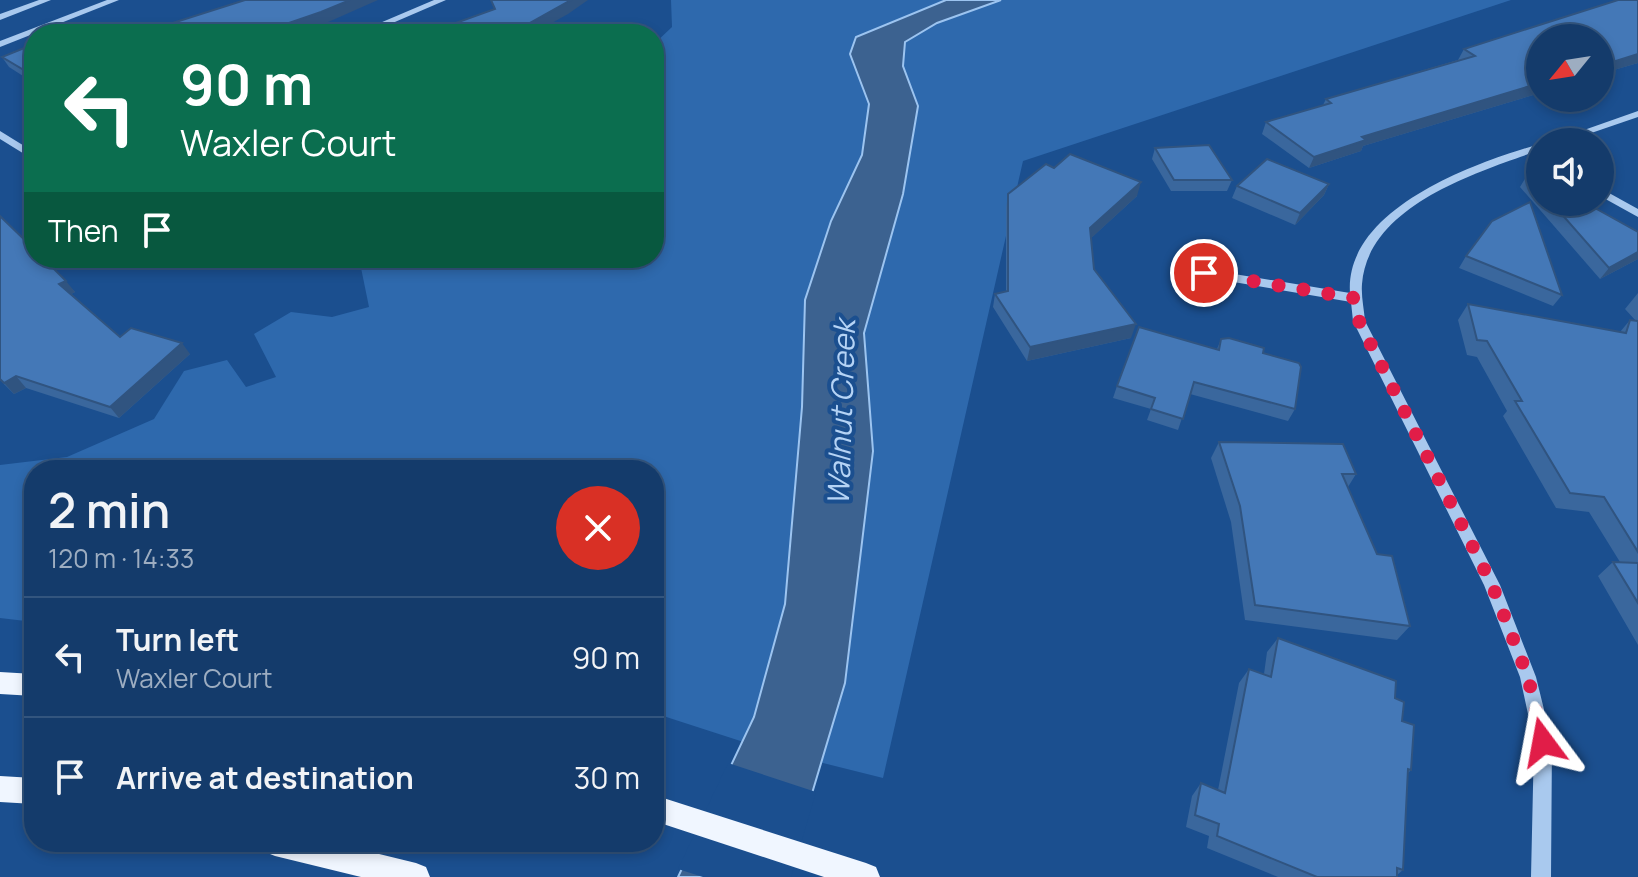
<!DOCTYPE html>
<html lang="en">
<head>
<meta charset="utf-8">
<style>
  body { margin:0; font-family:Manrope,sans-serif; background:#214673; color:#f1f3f6; height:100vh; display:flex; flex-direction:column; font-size:30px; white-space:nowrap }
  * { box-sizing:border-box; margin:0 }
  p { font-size:26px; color:#9dadc1 }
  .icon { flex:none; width:44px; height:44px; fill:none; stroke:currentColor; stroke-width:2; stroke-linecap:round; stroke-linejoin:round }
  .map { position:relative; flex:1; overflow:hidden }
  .details { position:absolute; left:24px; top:460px; width:640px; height:392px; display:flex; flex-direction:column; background:#143b6b; border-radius:32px; box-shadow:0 4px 12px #0003,0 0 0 2px #33557e }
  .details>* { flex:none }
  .hud { position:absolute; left:24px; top:24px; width:640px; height:244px; border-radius:32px; box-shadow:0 4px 12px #0003,0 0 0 2px #33557e; background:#0b6e4f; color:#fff; overflow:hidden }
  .needle { width:52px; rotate:240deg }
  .fabs { position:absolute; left:1526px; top:24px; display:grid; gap:16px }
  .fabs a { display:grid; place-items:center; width:88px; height:88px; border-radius:50%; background:#143b6b; box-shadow:0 4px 12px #0003,0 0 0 2px #33557e; font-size:40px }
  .pin { position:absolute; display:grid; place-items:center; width:68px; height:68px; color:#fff; margin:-34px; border:4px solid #fff; border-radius:50%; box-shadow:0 2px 8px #0007 }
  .me { position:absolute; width:88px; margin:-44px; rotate:347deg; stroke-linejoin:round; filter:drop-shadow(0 0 6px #0008) }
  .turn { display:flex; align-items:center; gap:28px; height:168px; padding:0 24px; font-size:36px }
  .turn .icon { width:104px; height:104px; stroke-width:2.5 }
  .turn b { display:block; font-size:56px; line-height:68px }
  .then { display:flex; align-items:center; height:76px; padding:0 24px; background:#0003; gap:16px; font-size:30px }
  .round { display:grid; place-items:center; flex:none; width:84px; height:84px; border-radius:42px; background:#214673 }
  .summary { display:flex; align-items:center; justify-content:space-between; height:136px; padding:0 24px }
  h1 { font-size:48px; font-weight:600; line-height:60px }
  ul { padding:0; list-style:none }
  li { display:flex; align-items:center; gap:24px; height:120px; padding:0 24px; border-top:2px solid #33557e }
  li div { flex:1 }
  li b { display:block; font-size:30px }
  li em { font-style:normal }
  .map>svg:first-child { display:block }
  .green { fill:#2e69ad }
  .water { fill:#3c6290; stroke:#9cc4f0; stroke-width:2 }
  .pier { fill:#1b4f8f }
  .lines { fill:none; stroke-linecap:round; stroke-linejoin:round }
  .minor { fill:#a9c9ee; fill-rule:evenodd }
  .major { fill:#f0f6ff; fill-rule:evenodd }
  .wall { fill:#3a679d }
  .shaded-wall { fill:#305480 }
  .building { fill:#4478b7; stroke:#305480; stroke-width:2 }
  .route { stroke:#e11d48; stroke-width:14; stroke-dasharray:0 25.2 }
  .labels { text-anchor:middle; stroke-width:8; stroke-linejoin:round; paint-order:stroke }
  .water-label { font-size:30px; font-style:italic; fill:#b5d3f5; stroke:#1b4f8f }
</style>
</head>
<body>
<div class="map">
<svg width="1638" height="877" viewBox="0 0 1638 877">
  <rect width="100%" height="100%" fill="#1b4f8f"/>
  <path class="green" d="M 671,0 L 1511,0 L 1023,161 L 883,778 L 759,747 L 654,713 L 654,470 L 34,470 L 34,622 L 0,618 L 0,465 L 67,457 L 154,419 L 184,371 L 227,360 L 246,387 L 276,377 L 254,334 L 291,312 L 332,317 L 369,307 L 359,258 L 654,258 L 654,44 L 672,27 Z"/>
  <path class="water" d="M 946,0 L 1001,0 L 937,23 L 905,42 L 903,66 L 918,106 L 903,194 L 864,333 L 873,451 L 845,683 L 787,877 L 678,877 L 754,717 L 785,604 L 802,407 L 805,300 L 831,221 L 862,155 L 869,104 L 850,54 L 856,37 Z"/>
  <path class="pier" d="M 728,763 L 816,792 L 791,877 L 703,877 L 678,869 Z"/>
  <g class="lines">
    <g class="minor">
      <path d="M 39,0 L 51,0 L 0,20 L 0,14 Z"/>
      <path d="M 107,0 L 119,0 L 0,47 L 0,41 Z"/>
      <path d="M 434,0 L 446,0 L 367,34 L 354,34 Z"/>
      <path d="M 1638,111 L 1638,117 L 1565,142 L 1550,142 Z"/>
      <path d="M 0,131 L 34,152 L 34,160 L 0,139 Z"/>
      <path d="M 1540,144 L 1540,150 C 1478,172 1368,205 1362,284 C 1361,296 1364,309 1365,321 L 1500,585 L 1536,677 L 1552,742 L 1551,877 L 1531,877 L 1534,742 L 1520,677 L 1484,585 L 1353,321 L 1351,302 L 1204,277 L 1198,273 L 1204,269 L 1350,293 C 1344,209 1476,162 1540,144 Z"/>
      <path d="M 1600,188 L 1638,209 L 1638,217 L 1600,196 Z"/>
      <path d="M 168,258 L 192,258 L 217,263 L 219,266 L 213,270 L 174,262 Z"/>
    </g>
    <g class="major">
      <path d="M 0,672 L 34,674 L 34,696 L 0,694 Z"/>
      <path d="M 0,776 L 34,778 L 34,804 L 0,802 Z"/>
      <path d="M 654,795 L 866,863 L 876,867 L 880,877 L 824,877 L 654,821 Z"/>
      <path d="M 261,842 L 330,842 L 416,863 L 426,867 L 430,877 L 361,877 L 275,856 L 265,852 Z"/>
    </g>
  </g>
  <g class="wall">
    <path d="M 1638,0 L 1638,63 L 1600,74 L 1540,38 L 1540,93 L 1363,146 L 1361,151 L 1309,168 L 1262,134 L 1266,122 L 1323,105 L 1326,99 L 1458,60 L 1464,49 Z"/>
    <path d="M 34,44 L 34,83 L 9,67 L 2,57 Z"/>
    <path d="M 1155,148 L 1232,180 L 1227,191 L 1171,191 L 1152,159 Z"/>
    <path d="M 1054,168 L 1137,196 L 1091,238 L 1094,269 L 1131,338 L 1027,361 L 993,307 L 995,294 L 1006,291 L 1006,207 L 1008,194 Z"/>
    <path d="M 1529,172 L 1540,178 L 1540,202 L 1584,202 L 1638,232 L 1638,259 L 1600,279 L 1520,187 Z"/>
    <path d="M 1329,184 L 1324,195 L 1295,225 L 1232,198 L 1237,186 Z"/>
    <path d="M 0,216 L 75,292 L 71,294 L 120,337 L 190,354 L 119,418 L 26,388 L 14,394 L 0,380 Z"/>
    <path d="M 1466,256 L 1562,295 L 1553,306 L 1459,268 Z"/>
    <path d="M 1638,293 L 1638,645 L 1598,576 L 1613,562 L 1620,562 L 1589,512 L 1556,508 L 1503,416 L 1507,411 L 1477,357 L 1467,355 L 1458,320 L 1468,304 L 1620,332 L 1630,320 L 1636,321 L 1625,309 Z"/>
    <path d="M 1221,339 L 1263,353 L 1295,409 L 1288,421 L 1190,394 L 1178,430 L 1147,420 L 1151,409 L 1113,398 L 1117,386 L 1217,349 Z"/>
    <path d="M 1219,442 L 1356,474 L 1348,487 L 1377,554 L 1410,626 L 1397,640 L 1245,620 L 1231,522 L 1211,458 Z"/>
    <path d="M 1278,638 L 1395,698 L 1402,721 L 1411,770 L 1407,774 L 1403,870 L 1397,875 L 1397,877 L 1278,877 L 1207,848 L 1209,836 L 1186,827 L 1192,796 L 1201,783 L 1218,790 L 1239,683 L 1249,669 L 1264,674 L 1267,652 Z"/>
  </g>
  <g class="shaded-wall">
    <path d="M 350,0 L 378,0 L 326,23 L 293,34 L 257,34 Z"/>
    <path d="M 571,0 L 588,0 L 568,14 L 532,34 L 510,34 Z"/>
    <path d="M 1638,54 L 1638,63 L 1600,74 L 1600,66 Z"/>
    <path d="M 1540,83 L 1540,93 L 1363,146 L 1361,151 L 1309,168 L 1314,157 L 1362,137 Z"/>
    <path d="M 1141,182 L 1137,196 L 1087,242 L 1090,228 Z"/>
    <path d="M 1329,184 L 1324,195 L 1295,225 L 1300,213 Z"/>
    <path d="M 1638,252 L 1638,259 L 1600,279 L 1609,268 Z"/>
    <path d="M 66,281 L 75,292 L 68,296 L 59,284 Z"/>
    <path d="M 1136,324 L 1131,338 L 1027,361 L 1030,347 Z"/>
    <path d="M 182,343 L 190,354 L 119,418 L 110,407 Z"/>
    <path d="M 16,376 L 26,388 L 14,394 L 4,383 Z"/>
  </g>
  <g class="building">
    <path d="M 245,0 L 350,0 L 321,12 L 257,34 L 163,34 L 157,28 Z"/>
    <path d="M 491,0 L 571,0 L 510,34 L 425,34 L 495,9 Z"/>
    <path d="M 1618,0 L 1638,0 L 1638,54 L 1600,66 L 1600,38 L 1540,38 L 1540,83 L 1362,137 L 1366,140 L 1314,157 L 1266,122 L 1331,103 L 1326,99 L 1475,56 L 1464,49 Z"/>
    <path d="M 34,44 L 34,76 L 2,57 Z"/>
    <path d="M 1209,145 L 1232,180 L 1174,180 L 1155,148 Z"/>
    <path d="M 1070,154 L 1141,182 L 1090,228 L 1094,269 L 1136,324 L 1030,347 L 995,294 L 1008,291 L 1008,194 L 1046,164 L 1054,168 Z"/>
    <path d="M 1267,159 L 1329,184 L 1300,213 L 1237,186 Z"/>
    <path d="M 1529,172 L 1540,178 L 1540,190 L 1527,175 Z"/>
    <path d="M 1530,202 L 1562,295 L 1466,256 L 1492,221 Z"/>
    <path d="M 1551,202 L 1584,202 L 1638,232 L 1638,252 L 1609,268 Z"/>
    <path d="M 0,216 L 34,249 L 34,258 L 43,258 L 66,281 L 59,284 L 120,337 L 131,328 L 182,343 L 110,407 L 16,376 L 4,383 L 0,379 Z"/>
    <path d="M 1468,304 L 1626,333 L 1630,320 L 1638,321 L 1638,552 L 1604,497 L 1570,493 L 1515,401 L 1522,401 L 1487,341 L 1477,340 Z"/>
    <path d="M 1139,327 L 1219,350 L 1221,339 L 1229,338 L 1264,348 L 1263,353 L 1299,363 L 1301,367 L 1295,409 L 1194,382 L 1183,419 L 1151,409 L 1155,398 L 1117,386 Z"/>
    <path d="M 1219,442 L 1343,444 L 1356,474 L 1342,474 L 1377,554 L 1392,556 L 1410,626 L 1255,605 L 1240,506 Z"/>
    <path d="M 1613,562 L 1638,563 L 1638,603 Z"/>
    <path d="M 1278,638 L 1396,681 L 1395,698 L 1404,702 L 1402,721 L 1414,725 L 1411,770 L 1408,769 L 1403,870 L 1397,868 L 1397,877 L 1317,877 L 1217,836 L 1219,824 L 1195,815 L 1201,783 L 1225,793 L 1249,669 L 1271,677 Z"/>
  </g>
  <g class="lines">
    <path class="route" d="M 1204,273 L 1354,298 L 1359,321 L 1492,585 L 1528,677 L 1543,742"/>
  </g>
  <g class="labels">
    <g class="water-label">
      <text transform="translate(842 413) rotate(-88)" y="10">Walnut Creek</text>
    </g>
  </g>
</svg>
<div class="fabs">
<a><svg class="needle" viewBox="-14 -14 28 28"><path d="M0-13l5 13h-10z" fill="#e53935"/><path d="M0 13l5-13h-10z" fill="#9dadc1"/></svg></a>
<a><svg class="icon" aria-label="sound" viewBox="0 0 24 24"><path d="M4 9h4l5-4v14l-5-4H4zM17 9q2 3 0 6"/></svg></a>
</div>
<div class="pin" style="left:1204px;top:273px;background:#d93025"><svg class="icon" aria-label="arrive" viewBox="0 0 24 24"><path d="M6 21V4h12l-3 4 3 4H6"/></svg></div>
<svg class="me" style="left:1543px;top:742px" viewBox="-20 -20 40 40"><path d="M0-17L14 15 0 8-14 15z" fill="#e11d48" stroke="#fff" stroke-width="4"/></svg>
<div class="hud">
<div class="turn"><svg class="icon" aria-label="left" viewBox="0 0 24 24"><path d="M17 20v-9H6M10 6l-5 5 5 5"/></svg><div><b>90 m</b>Waxler Court</div></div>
<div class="then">Then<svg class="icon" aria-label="arrive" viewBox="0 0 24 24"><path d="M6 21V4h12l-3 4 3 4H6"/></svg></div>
</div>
<section class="details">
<div class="summary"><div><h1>2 min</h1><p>120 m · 14:33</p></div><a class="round" style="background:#d93025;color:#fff"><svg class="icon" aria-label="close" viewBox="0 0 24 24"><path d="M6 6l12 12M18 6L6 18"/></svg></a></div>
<ul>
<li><svg class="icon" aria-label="left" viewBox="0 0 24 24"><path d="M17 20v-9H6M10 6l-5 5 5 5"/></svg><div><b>Turn left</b><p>Waxler Court</p></div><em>90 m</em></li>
<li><svg class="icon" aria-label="arrive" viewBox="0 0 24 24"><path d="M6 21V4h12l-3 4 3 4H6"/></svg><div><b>Arrive at destination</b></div><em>30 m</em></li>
</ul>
</section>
</div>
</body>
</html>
